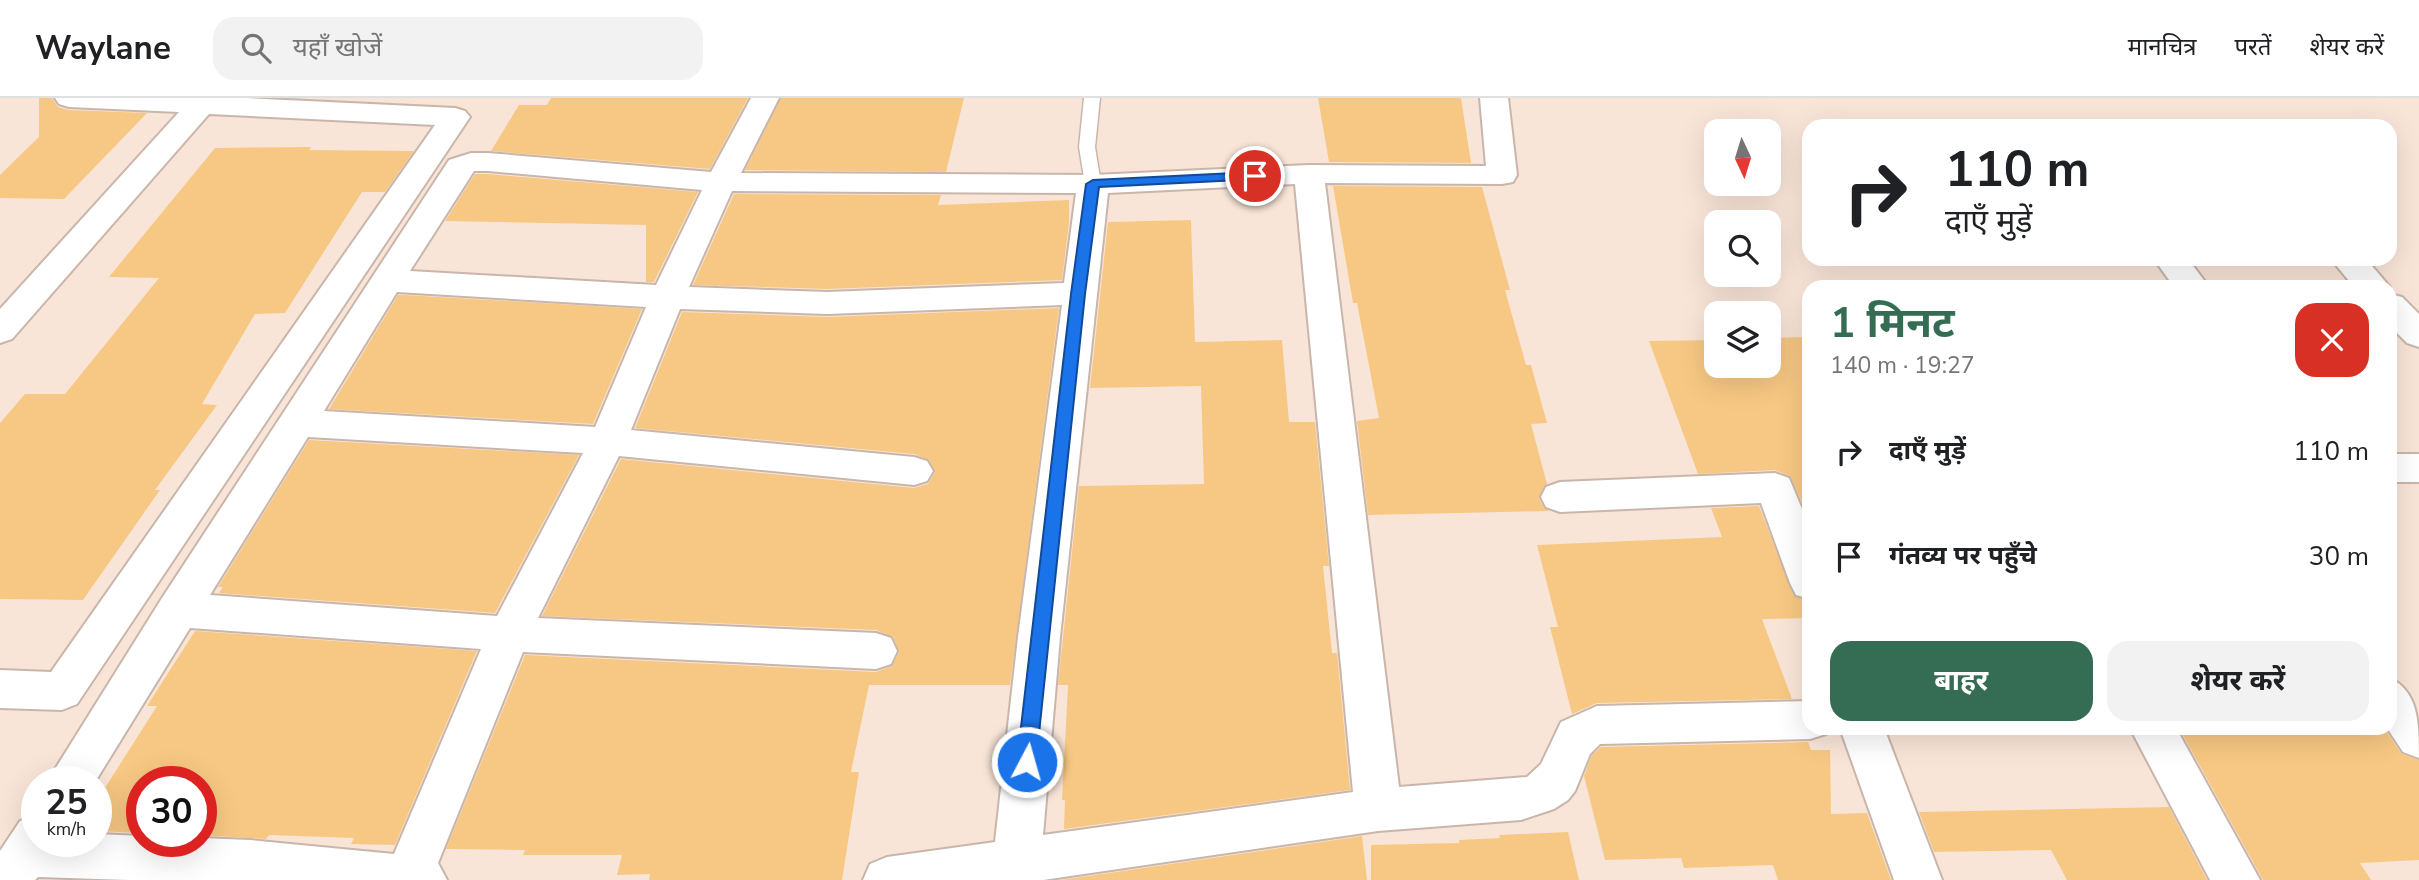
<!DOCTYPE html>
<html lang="hi">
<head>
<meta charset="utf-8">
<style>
  body { margin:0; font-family:"Nunito Sans","Noto Sans Devanagari",sans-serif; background:#f2f2f2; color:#202124; height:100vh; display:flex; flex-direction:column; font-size:26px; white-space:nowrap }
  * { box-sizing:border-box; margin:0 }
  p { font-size:23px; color:#757577 }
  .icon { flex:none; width:38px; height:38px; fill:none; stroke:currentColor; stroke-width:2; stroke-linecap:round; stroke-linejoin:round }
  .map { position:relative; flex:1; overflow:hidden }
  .panel { position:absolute; left:1802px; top:182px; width:595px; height:455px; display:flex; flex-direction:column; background:#fff; border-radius:21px; box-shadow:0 7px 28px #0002 }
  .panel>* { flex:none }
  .hud { position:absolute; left:1802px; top:21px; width:595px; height:147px; border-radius:21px; box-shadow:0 7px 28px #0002; background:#fff; color:#202124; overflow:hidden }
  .needle { width:46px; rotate:176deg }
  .tools { position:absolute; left:1704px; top:21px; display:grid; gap:14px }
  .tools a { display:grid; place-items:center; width:77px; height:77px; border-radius:14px; background:#fff; box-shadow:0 7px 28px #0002; font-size:35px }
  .speed { position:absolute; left:21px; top:668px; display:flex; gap:14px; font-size:35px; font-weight:700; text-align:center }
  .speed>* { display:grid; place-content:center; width:91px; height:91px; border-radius:50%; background:#fff; box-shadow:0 7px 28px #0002; line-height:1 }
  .speed small { font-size:18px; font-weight:400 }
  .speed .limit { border:10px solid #d22; background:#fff; color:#111 }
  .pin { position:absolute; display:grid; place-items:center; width:60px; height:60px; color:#fff; margin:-30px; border:4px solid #fff; border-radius:50%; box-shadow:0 2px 7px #0007 }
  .me { position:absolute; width:77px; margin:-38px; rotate:6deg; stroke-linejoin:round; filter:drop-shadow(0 0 5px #0008) }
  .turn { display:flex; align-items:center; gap:24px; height:147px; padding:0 28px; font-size:32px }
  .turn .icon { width:91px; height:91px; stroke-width:2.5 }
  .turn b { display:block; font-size:49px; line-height:60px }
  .round { display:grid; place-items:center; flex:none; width:74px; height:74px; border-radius:21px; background:#f2f2f2 }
  .summary { display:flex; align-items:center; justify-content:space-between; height:119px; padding:0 28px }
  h1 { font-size:42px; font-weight:700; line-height:52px; color:#356d54 }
  .primary-button { display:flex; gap:14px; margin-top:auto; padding:14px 28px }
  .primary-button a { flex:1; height:80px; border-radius:21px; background:#356d54; color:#fff; font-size:28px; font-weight:700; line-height:80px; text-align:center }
  .primary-button a+a { background:#f2f2f2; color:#202124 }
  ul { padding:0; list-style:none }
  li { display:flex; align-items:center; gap:21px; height:105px; padding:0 28px }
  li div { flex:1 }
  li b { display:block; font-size:26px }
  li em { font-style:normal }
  header { display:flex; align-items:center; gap:42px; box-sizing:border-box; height:98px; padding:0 35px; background:#fff; border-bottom:2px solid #e0e0e0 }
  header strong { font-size:33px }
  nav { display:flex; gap:38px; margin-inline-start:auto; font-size:24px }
  .search { width:490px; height:63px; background:#f2f2f2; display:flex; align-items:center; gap:18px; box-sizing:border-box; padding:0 24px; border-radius:21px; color:#757577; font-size:26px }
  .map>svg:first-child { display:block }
  .building { fill:#f7c883 }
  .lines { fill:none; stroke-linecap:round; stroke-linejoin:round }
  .service-casing { stroke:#c9b6aa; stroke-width:3 }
  .minor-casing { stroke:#c9b6aa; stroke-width:4 }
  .service { fill:#fff; fill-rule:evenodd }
  .minor { fill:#fff; fill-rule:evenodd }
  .route { fill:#1a73e8; stroke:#114b97; stroke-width:2 }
</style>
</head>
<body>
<header>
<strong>Waylane</strong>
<div class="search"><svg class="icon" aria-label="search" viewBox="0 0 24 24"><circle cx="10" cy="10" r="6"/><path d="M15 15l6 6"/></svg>यहाँ खोजें</div>
<nav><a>मानचित्र</a><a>परतें</a><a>शेयर करें</a></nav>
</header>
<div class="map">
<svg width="2419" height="782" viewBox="0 0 2419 782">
  <rect width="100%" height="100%" fill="#f9e5d8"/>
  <g class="building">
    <path d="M 39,0 L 52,0 L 58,9 L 69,12 L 147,15 L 64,101 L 0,100 L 0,77 L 39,39 Z"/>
    <path d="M 551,0 L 748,0 L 710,71 L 491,53 L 519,7 L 547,7 Z"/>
    <path d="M 781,0 L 964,0 L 946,74 L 745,72 Z"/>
    <path d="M 1318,0 L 1461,0 L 1471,65 L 1329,64 Z"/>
    <path d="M 311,49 L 309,52 L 414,53 L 385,94 L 362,94 L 285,215 L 255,216 L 202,306 L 217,307 L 155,392 L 160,392 L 83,502 L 0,501 L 0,325 L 25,296 L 65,296 L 159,180 L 109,179 L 215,50 Z"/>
    <path d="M 475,76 L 488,76 L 698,94 L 654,184 L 646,184 L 646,127 L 445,123 Z"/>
    <path d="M 1333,88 L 1482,89 L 1510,192 L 1505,192 L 1526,267 L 1531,267 L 1547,325 L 1531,326 L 1547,386 L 1539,400 L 1544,410 L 1549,413 L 1368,417 L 1357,323 L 1379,320 L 1357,205 L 1353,205 Z"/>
    <path d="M 734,96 L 941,97 L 938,107 L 1069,102 L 1069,124 L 1062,182 L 827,191 L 693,187 Z"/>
    <path d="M 1191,122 L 1195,244 L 1282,242 L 1289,324 L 1315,324 L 1329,468 L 1323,468 L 1332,555 L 1337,555 L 1350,692 L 1064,731 L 1065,702 L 1062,702 L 1068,587 L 1058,587 L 1079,388 L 1204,386 L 1201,288 L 1090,290 L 1108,124 Z"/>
    <path d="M 398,197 L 405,197 L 642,211 L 593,326 L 329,311 Z"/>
    <path d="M 1059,210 L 1010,587 L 869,587 L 851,674 L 859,674 L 842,782 L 649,782 L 650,776 L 617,777 L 622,757 L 523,757 L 525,752 L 446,751 L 525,557 L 876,574 L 892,568 L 899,554 L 893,539 L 876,532 L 542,518 L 621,361 L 914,390 L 928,386 L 935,374 L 929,362 L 914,356 L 635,330 L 682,214 L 827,219 Z"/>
    <path d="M 1810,239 L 1810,422 L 1790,378 L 1775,372 L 1698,376 L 1649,243 L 1717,242 L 1717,268 L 1769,268 L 1769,240 Z"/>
    <path d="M 309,342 L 579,357 L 495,515 L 219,495 L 223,489 L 218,489 Z"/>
    <path d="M 1759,408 L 1794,498 L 1810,503 L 1810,520 L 1762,521 L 1792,601 L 1597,605 L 1572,616 L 1550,529 L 1558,529 L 1537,447 L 1722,439 L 1711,410 Z"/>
    <path d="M 195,533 L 477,553 L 395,747 L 351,746 L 354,740 L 269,737 L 266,741 L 201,737 L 201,684 L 142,684 L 142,735 L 96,733 L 96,704 L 157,608 L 147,608 Z"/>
    <path d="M 2179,630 L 2384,630 L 2401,655 L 2419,662 L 2419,762 L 2360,765 L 2371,782 L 2263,782 Z"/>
    <path d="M 1808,644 L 1811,652 L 1830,652 L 1831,716 L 1867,715 L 1891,782 L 1778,782 L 1773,767 L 1684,770 L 1681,760 L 1605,762 L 1584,678 L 1592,657 L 1601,649 Z"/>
    <path d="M 2169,709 L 2207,782 L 2067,782 L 2051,752 L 1934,754 L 1919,714 Z"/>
    <path d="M 1568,734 L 1579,782 L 1371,782 L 1371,747 L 1459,745 L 1459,742 L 1500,740 L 1499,737 Z"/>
    <path d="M 1362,738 L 1367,782 L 1061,782 Z"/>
  </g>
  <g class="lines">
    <g class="service-casing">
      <path id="service" d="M 1084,0 L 1100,0 L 1095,49 L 1101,86 L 1093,91 L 1085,86 L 1079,49 Z"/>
    </g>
    <g class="minor-casing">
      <g id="minor">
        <path d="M 55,0 L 246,0 L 455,10 L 465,13 L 470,19 L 77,606 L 62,612 L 0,610 L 0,572 L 51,574 L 435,27 L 209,16 L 12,241 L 0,245 L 0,211 L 179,14 L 69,9 L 59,6 Z"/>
        <path d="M 751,0 L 779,0 L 741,75 L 1093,77 L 1309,67 L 1486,68 L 1480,0 L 1508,0 L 1517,77 L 1513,84 L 1502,86 L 1325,85 L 1399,689 L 1527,679 L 1541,666 L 1561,624 L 1597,608 L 1810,603 L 1810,630 L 1828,630 L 1826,636 L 1810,641 L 1600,646 L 1590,656 L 1575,693 L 1568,702 L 1554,711 L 1521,722 L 1378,733 L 1043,782 L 863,782 L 870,766 L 887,759 L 995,744 L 1018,539 L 1062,207 L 827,216 L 680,211 L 631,332 L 914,359 L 927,363 L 933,373 L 927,383 L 914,387 L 619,358 L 538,520 L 876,535 L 891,540 L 897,553 L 891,566 L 876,571 L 523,554 L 438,765 L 447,782 L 129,782 L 38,779 L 35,782 L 0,782 L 0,753 L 20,723 L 37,716 L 37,744 L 96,744 L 96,736 L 142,738 L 142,744 L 201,744 L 201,740 L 250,742 L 394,756 L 481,551 L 190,530 L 95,684 L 47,684 L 162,500 L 449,62 L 471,55 L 488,55 L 711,74 ZM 474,73 L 488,73 L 702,92 L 656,187 L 410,173 ZM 1295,86 L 1353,694 L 1043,737 L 1060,539 L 1108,95 ZM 732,93 L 1076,95 L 1064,185 L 827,194 L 689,189 ZM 397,194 L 646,209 L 595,329 L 324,313 ZM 308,339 L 583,355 L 497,518 L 210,497 Z"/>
        <path d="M 2154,161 L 2188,161 L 2209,189 L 2174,189 Z"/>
        <path d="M 2331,161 L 2366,161 L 2390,189 L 2354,189 Z"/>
        <path d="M 2390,196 L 2402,199 L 2419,216 L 2419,249 L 2407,245 L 2390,228 Z"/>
        <rect x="2390" y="356" width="29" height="28"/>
        <path d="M 1775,375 L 1789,380 L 1810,430 L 1810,501 L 1796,497 L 1790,485 L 1761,405 L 1560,414 L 1546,409 L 1541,399 L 1546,389 L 1560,384 Z"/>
        <path d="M 2390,580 C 2419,594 2419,626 2419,660 L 2403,654 L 2387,630 L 2390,630 Z"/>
        <path d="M 1840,630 L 1884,630 L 1942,782 L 1894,782 Z"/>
        <path d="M 2130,630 L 2176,630 L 2260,782 L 2210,782 Z"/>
      </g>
    </g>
    <use href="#service" class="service"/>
    <use href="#minor" class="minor"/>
  </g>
  <path class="route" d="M 1255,74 L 1261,78 L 1260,81 L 1099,89 L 1085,196 L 1036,664 L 1033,670 L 1027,673 L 1020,670 L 1017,664 L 1071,196 L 1086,86 L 1093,82 Z"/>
</svg>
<div class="tools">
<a><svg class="needle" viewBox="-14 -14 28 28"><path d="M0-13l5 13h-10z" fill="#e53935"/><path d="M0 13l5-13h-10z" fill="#757577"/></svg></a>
<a><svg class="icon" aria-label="search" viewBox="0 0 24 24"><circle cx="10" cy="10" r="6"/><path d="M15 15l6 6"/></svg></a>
<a><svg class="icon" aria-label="layers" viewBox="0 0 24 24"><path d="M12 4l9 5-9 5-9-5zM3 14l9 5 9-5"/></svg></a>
</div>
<div class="speed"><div>25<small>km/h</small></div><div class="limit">30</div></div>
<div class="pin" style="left:1255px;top:78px;background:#d93025"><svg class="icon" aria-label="arrive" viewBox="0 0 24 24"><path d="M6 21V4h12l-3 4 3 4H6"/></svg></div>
<svg class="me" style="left:1027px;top:664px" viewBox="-20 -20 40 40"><circle r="17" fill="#1a73e8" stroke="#fff" stroke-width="3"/><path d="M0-11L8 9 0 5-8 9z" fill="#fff"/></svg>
<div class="hud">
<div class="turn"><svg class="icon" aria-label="right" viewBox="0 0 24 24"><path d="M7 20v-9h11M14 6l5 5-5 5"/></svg><div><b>110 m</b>दाएँ मुड़ें</div></div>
</div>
<section class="panel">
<div class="summary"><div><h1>1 मिनट</h1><p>140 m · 19:27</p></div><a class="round" style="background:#d93025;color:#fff"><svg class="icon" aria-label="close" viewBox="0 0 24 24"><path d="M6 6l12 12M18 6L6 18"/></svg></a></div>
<ul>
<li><svg class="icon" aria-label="right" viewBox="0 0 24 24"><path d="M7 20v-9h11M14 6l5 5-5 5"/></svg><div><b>दाएँ मुड़ें</b></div><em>110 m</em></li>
<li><svg class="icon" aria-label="arrive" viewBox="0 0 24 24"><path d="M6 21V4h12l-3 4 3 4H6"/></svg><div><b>गंतव्य पर पहुँचे</b></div><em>30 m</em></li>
</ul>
<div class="primary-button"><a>बाहर</a><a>शेयर करें</a></div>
</section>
</div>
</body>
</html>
